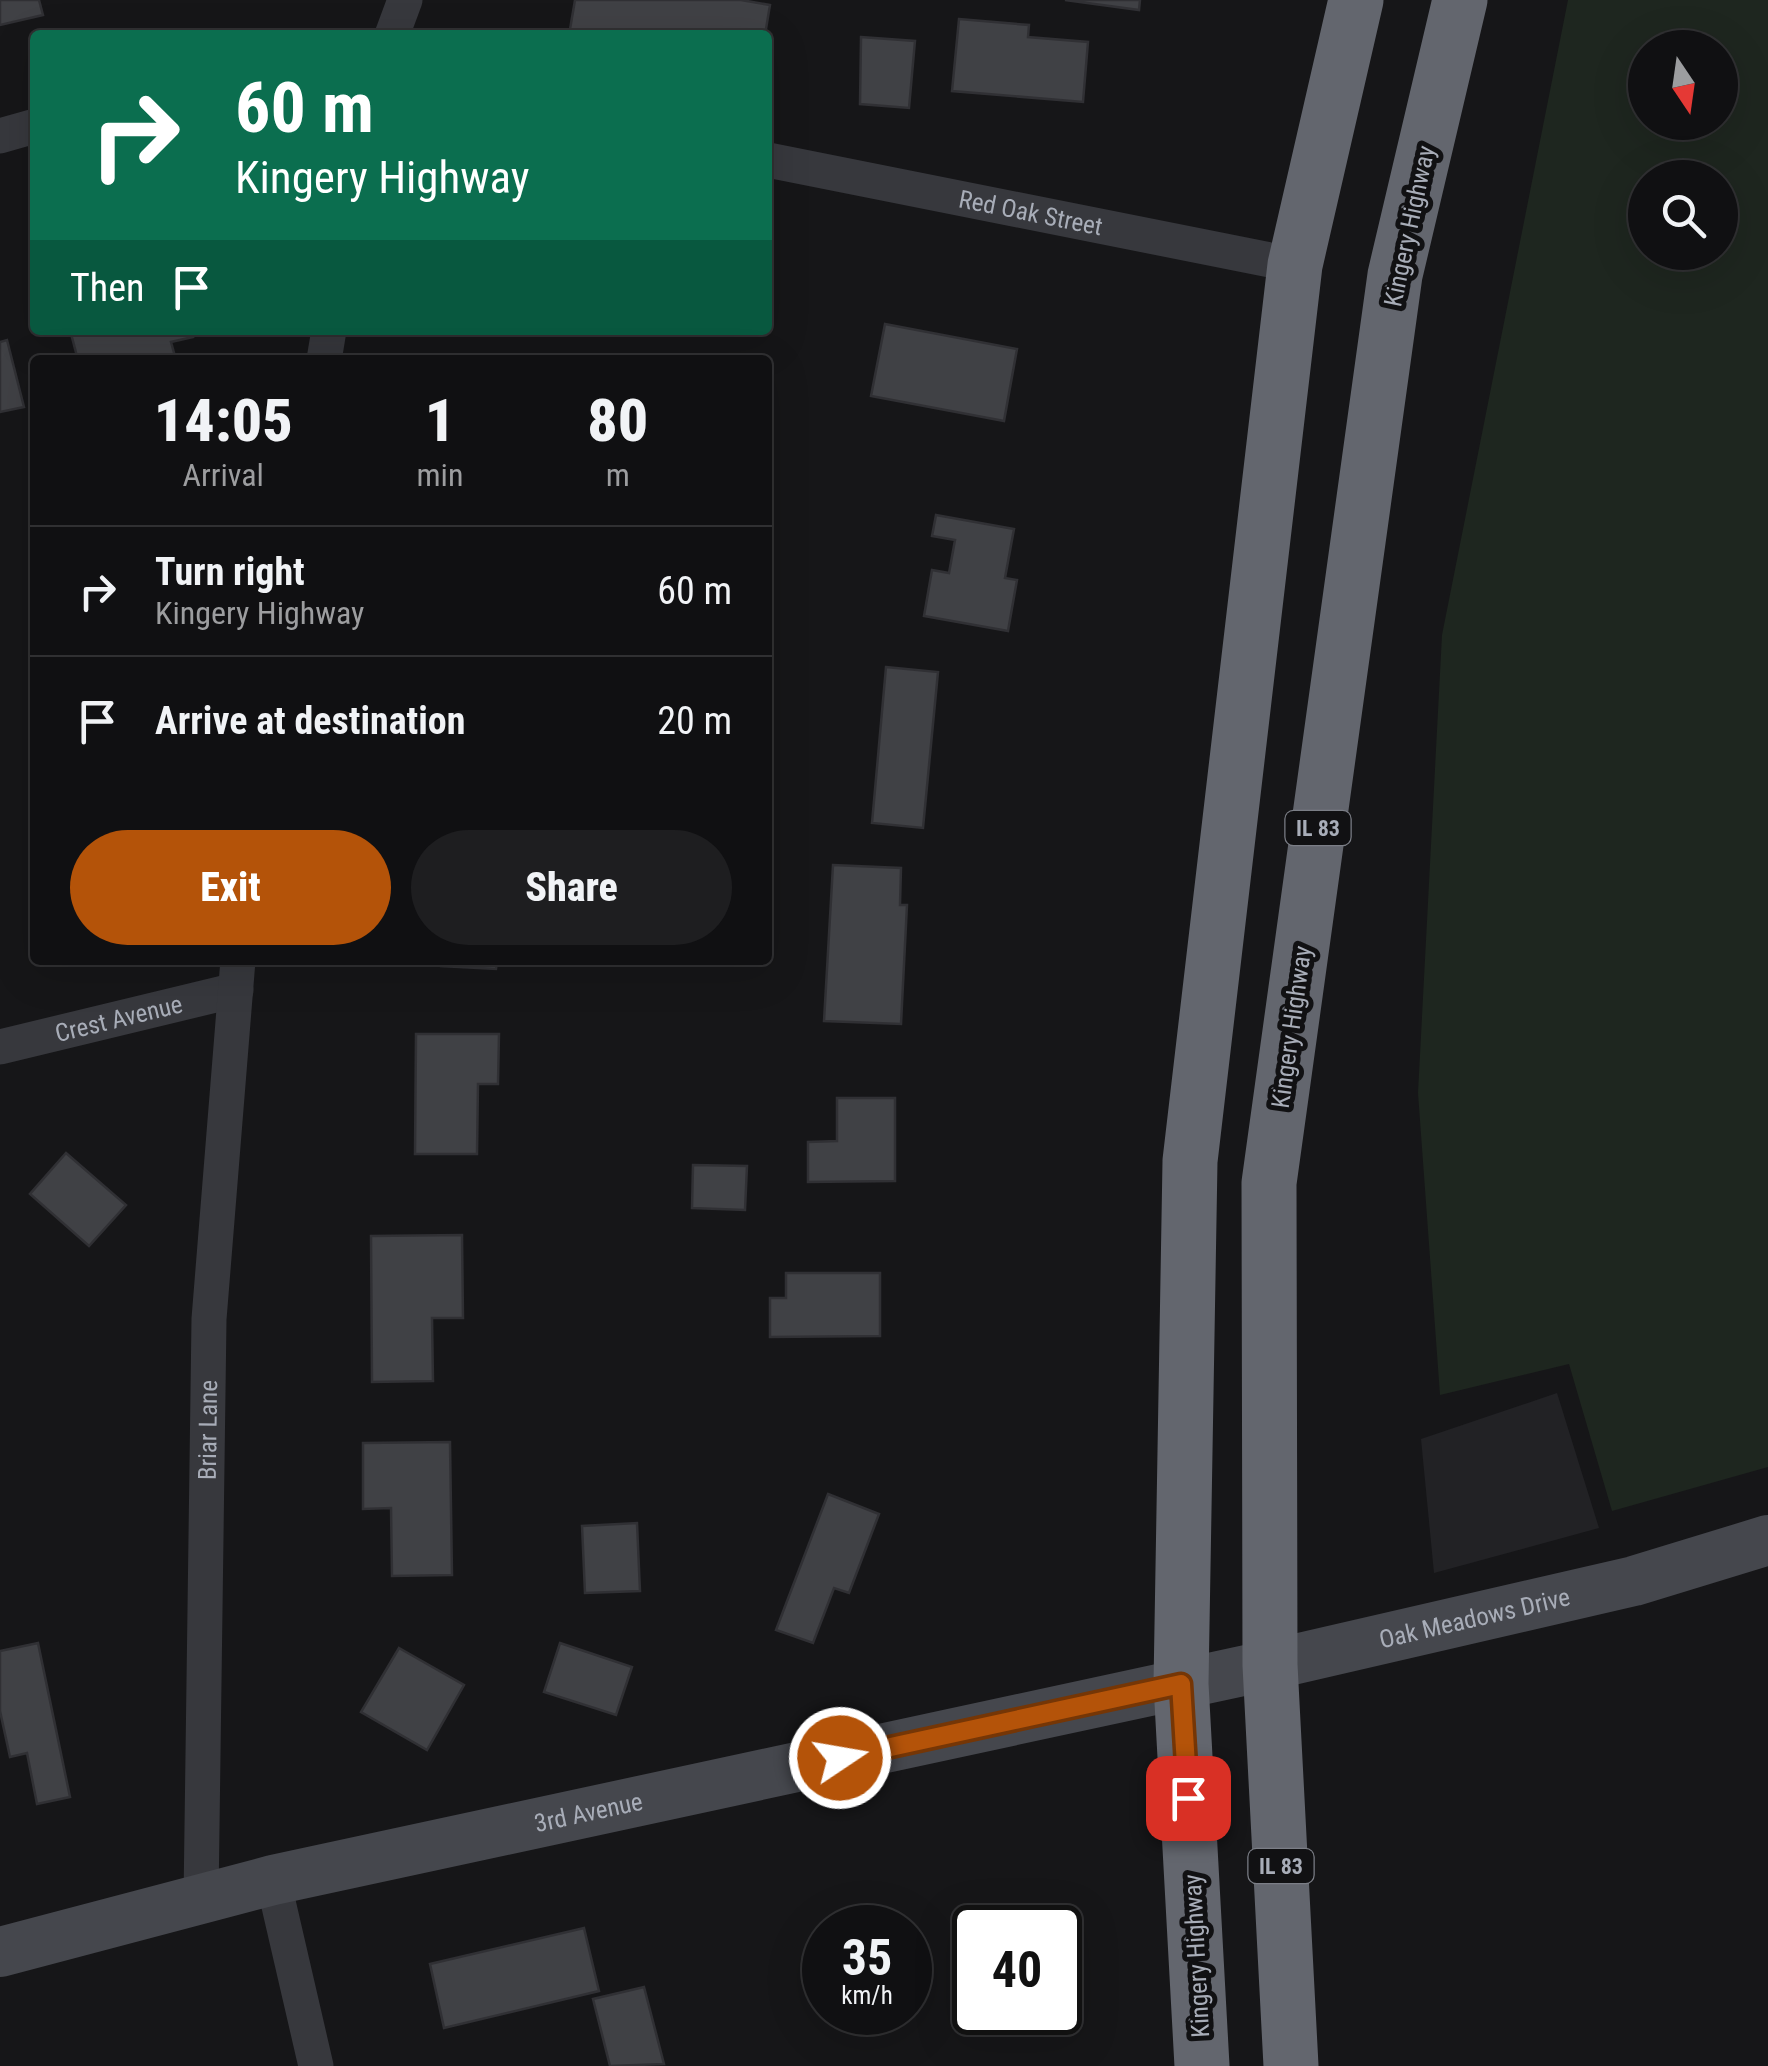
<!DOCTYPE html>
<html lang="en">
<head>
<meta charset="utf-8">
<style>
  body { margin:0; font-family:"Roboto Condensed",sans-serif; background:#1e1e20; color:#f1f3f6; height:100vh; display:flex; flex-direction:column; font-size:38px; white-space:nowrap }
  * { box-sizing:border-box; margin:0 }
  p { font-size:32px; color:#9c9d9f }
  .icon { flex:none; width:55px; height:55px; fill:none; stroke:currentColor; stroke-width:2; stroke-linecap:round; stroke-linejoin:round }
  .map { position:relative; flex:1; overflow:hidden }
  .details { position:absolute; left:30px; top:355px; width:742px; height:610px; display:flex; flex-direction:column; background:#101012; border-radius:10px; box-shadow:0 10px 40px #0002,0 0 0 2px #303032 }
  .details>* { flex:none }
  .hud { position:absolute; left:30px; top:30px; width:742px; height:305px; border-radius:10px; box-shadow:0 10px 40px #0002,0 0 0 2px #303032; background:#0b6e4f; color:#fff; overflow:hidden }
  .needle { width:65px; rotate:167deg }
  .tools { position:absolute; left:1628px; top:30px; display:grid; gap:20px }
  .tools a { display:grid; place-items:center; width:110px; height:110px; border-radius:50%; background:#101012; box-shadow:0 10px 40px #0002,0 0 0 2px #303032; font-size:50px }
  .speed { position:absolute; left:802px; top:1905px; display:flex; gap:20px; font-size:50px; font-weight:700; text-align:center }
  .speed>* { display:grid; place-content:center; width:130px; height:130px; border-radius:50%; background:#101012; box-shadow:0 10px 40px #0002,0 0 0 2px #303032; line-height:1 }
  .speed small { font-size:25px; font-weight:400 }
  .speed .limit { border:5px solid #111; border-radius:15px; background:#fff; color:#111 }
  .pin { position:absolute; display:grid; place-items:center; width:85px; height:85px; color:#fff; margin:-42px; border-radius:20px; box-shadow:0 5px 15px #0006 }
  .me { position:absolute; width:110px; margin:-55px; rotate:78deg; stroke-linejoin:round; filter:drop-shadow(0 0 8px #0008) }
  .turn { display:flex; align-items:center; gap:35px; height:210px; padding:0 40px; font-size:45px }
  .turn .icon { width:130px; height:130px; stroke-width:2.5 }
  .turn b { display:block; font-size:70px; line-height:85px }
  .then { display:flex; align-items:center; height:95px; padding:0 40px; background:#0003; gap:20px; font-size:38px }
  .eta { display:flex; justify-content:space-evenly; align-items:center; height:170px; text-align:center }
  .eta b { font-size:60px; font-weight:800; line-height:70px }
  .button { display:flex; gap:20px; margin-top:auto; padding:20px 40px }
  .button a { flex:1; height:115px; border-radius:60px; background:#b45309; color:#fff; font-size:40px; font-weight:800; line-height:115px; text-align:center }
  .button a+a { background:#1e1e20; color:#f1f3f6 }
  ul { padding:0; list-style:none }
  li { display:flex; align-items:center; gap:30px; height:130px; padding:0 40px; border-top:2px solid #303032 }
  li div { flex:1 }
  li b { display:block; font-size:38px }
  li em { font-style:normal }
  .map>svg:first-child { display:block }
  .built { fill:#222225 }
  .green { fill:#1e261f; fill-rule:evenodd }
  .building { fill:#404145; stroke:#303034; stroke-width:2.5 }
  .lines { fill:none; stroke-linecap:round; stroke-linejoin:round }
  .street { stroke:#37383d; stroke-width:35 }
  .secondary { stroke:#45474d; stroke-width:50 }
  .highway { stroke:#63666e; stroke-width:55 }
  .route-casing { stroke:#753606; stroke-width:25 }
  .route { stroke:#b45309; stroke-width:18 }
  .labels { text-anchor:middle; stroke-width:10; stroke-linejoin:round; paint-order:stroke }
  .shield { fill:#111113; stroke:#7b7e86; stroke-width:2.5 }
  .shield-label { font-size:22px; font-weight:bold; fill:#a8adb8 }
  .street-label { font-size:25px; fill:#a8adb8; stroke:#111113 }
</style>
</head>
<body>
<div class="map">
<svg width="1768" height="2066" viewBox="0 0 1768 2066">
  <rect width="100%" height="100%" fill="#161618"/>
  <path class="built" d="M 1557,1393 L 1599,1528 L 1434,1573 L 1421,1439 Z"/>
  <path class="green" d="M 1568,0 L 1768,0 L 1768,1467 L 1612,1511 L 1569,1364 L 1440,1395 L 1418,1093 L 1442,635 ZM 1645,48 L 1720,48 L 1720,122 L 1645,122 ZM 1645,178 L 1720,178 L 1720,252 L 1645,252 Z"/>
  <g class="building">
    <path d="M 0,0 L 39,0 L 43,15 L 0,25 Z"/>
    <path d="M 575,0 L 741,0 L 770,5 L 765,35 L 569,35 Z"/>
    <path d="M 1065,0 L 1140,0 L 1139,10 Z"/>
    <path d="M 959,19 L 1029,25 L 1028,37 L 1088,42 L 1083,102 L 952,91 Z"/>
    <path d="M 861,37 L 915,41 L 909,108 L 860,104 Z"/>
    <path d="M 885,324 L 1017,349 L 1004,421 L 871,396 Z"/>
    <path d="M 70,330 L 191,330 L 193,337 L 171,342 L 176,360 L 136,360 L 135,356 L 78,360 Z"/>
    <path d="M 7,340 L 24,407 L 0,412 L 0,342 Z"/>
    <path d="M 936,515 L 1014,529 L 1005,578 L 1017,580 L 1008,631 L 924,616 L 932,570 L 949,573 L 955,540 L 932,536 Z"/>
    <path d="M 886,667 L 938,672 L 923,828 L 872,823 Z"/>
    <path d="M 833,865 L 901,868 L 900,905 L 907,905 L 901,1024 L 824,1021 Z"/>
    <path d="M 441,960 L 497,960 L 496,969 L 441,966 Z"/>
    <path d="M 416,1034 L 499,1034 L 498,1084 L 478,1084 L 477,1154 L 415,1154 Z"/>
    <path d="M 837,1098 L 895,1098 L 895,1181 L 808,1182 L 808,1142 L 837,1141 Z"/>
    <path d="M 66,1153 L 126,1205 L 89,1246 L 30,1194 Z"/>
    <path d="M 693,1165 L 747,1166 L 745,1210 L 692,1208 Z"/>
    <path d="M 462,1235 L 463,1318 L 432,1318 L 433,1381 L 372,1382 L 371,1236 Z"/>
    <path d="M 786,1273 L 880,1273 L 880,1336 L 770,1337 L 770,1298 L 786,1298 Z"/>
    <path d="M 450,1442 L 452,1575 L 392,1576 L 391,1508 L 363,1509 L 363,1443 Z"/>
    <path d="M 828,1494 L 879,1514 L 849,1593 L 834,1588 L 813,1643 L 776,1630 Z"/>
    <path d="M 637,1523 L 640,1591 L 585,1593 L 582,1526 Z"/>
    <path d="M 38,1643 L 70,1797 L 37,1804 L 27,1753 L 10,1757 L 0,1711 L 0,1651 Z"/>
    <path d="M 560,1643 L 632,1667 L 616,1715 L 544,1692 Z"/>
    <path d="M 399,1648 L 464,1685 L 427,1750 L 361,1712 Z"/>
    <path d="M 584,1928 L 599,1991 L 444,2028 L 430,1964 Z"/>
    <path d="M 644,1987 L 664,2064 L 610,2066 L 593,1999 Z"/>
  </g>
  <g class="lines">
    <g class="street">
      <path d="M 392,35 L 405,0"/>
      <path d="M 0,136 L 35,126"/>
      <path id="s1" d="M 768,160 L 1295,265"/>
      <path d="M 324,360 L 329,330"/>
      <path id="s2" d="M 0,1047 L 236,990"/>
      <path d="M 273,1880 L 316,2066"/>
      <path id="s3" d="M 201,1900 L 209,1319 L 238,960"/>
    </g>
    <path class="secondary" id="s4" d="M 0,1952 L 273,1880 L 1270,1665 L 1634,1581 L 1768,1540"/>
    <g class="highway">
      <path d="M 1202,2066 L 1181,1684 L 1190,1161 L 1295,265 L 1356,0"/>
      <path d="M 1291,2066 L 1270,1665 L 1269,1183 L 1395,275 L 1460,0"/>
    </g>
  </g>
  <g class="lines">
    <g class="route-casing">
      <path id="route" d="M 840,1758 L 1181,1684 L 1188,1798"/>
    </g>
    <use href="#route" class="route"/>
  </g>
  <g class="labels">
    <g class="shield">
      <rect x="1285.5" y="811" width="65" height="34" rx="8"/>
      <rect x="1248.5" y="1849" width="65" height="34" rx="8"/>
    </g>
    <g class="shield-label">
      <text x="1318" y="836">IL 83</text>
      <text x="1281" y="1874">IL 83</text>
    </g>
    <g class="street-label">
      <text dy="9" stroke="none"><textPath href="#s1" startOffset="268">Red Oak Street</textPath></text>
      <text transform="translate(1409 226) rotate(-78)" y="9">Kingery Highway</text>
      <text dy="9" stroke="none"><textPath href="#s2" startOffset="122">Crest Avenue</textPath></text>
      <text transform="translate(1291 1027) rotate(-82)" y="9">Kingery Highway</text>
      <text dy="9" stroke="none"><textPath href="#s3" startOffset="470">Briar Lane</textPath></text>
      <text dy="9" stroke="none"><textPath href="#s4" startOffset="1512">Oak Meadows Drive</textPath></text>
      <text dy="9" stroke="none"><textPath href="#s4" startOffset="605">3rd Avenue</textPath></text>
      <text transform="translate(1196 1956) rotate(-93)" y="9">Kingery Highway</text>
    </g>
  </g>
</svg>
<div class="tools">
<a><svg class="needle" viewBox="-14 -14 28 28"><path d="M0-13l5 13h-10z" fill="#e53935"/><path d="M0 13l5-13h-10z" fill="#9c9d9f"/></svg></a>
<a><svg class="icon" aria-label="search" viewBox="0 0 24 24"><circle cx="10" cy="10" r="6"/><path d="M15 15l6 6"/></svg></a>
</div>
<div class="speed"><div>35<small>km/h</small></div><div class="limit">40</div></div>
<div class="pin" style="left:1188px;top:1798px;background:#d93025"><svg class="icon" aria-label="arrive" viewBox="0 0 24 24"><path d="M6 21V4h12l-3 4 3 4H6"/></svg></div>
<svg class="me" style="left:840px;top:1758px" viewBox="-20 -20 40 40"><circle r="17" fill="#b45309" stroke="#fff" stroke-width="3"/><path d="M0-11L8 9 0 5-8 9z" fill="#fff"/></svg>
<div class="hud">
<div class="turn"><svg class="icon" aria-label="right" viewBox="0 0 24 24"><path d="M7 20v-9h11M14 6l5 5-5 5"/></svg><div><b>60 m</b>Kingery Highway</div></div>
<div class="then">Then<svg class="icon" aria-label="arrive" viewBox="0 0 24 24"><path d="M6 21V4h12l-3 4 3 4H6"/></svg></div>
</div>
<section class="details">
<div class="eta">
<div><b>14:05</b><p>Arrival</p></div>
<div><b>1</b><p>min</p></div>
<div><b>80</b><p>m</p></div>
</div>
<ul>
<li><svg class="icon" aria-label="right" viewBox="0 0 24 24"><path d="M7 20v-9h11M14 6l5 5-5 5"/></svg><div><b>Turn right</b><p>Kingery Highway</p></div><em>60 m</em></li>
<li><svg class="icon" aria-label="arrive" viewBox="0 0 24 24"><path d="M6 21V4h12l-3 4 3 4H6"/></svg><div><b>Arrive at destination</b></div><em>20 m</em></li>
</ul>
<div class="button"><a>Exit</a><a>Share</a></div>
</section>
</div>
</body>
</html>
